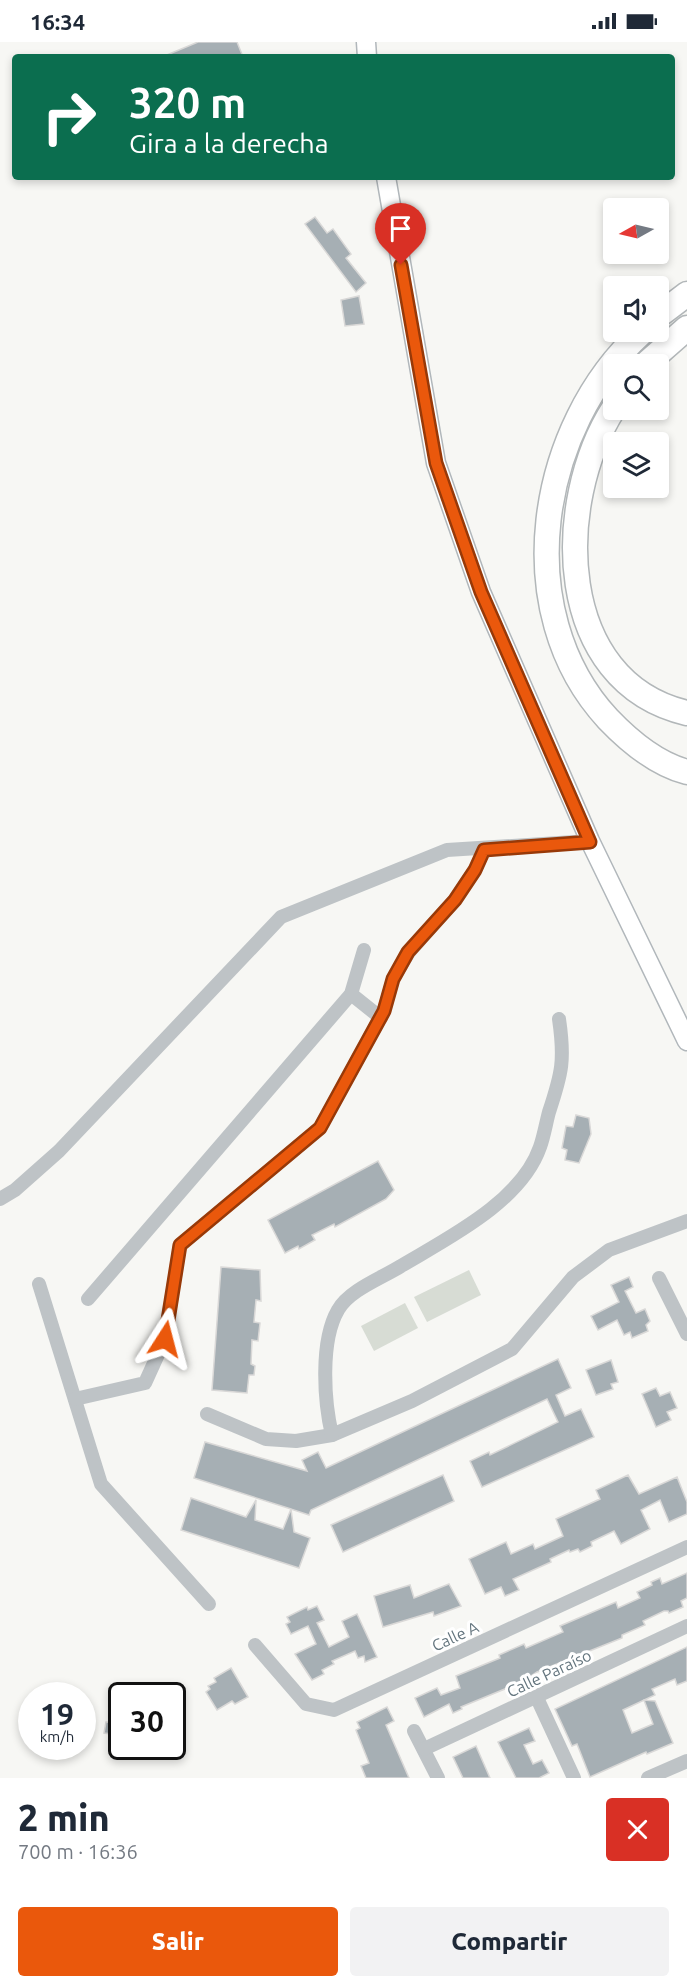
<!DOCTYPE html>
<html lang="es">
<head>
<meta charset="utf-8">
<style>
  body { margin:0; font-family:Ubuntu,sans-serif; background:#f2f2f3; color:#1f2937; height:100vh; display:flex; flex-direction:column; font-size:22px; white-space:nowrap }
  * { box-sizing:border-box; margin:0 }
  p { font-size:20px; color:#747a83 }
  .icon { flex:none; width:33px; height:33px; fill:none; stroke:currentColor; stroke-width:2; stroke-linecap:round; stroke-linejoin:round }
  .map { position:relative; height:1736px; overflow:hidden }
  .sheet { display:flex; flex-direction:column; background:#fff; flex:1 }
  .sheet>* { flex:none }
  .guide { position:absolute; left:12px; top:12px; width:663px; height:126px; border-radius:6px; box-shadow:0 3px 9px #0003; background:#0b6e4f; color:#fff; overflow:hidden }
  .needle { width:39px; rotate:262deg }
  .fabs { position:absolute; left:603px; top:156px; display:grid; gap:12px }
  .fabs a { display:grid; place-items:center; width:66px; height:66px; border-radius:6px; background:#fff; box-shadow:0 3px 9px #0003; font-size:30px }
  .speed { position:absolute; left:18px; top:1640px; display:flex; gap:12px; font-size:30px; font-weight:700; text-align:center }
  .speed>* { display:grid; place-content:center; width:78px; height:78px; border-radius:50%; background:#fff; box-shadow:0 3px 9px #0003; line-height:1 }
  .speed small { font-size:15px; font-weight:400 }
  .speed .limit { border:3px solid #111; border-radius:9px; background:#fff; color:#111 }
  .pin { position:absolute; display:grid; place-items:center; width:51px; height:51px; color:#fff; margin:-62px -26px; border-radius:50% 50% 50% 0; rotate:-45deg; box-shadow:0 0 6px #0007 }
  .pin .icon { rotate:45deg }
  .me { position:absolute; width:66px; margin:-33px; rotate:9deg; stroke-linejoin:round; filter:drop-shadow(0 0 4px #0008) }
  .turn { display:flex; align-items:center; gap:21px; height:126px; padding:0 18px; font-size:27px }
  .turn .icon { width:78px; height:78px; stroke-width:2.5 }
  .turn b { display:block; font-size:42px; line-height:51px }
  .round { display:grid; place-items:center; flex:none; width:63px; height:63px; border-radius:6px; background:#f2f2f3 }
  .summary { display:flex; align-items:center; justify-content:space-between; height:102px; padding:0 18px }
  h1 { font-size:36px; font-weight:800; line-height:45px }
  .primary-button { display:flex; gap:12px; margin-top:auto; padding:12px 18px }
  .primary-button a { flex:1; height:69px; border-radius:6px; background:#ea580c; color:#fff; font-size:24px; font-weight:800; line-height:69px; text-align:center }
  .primary-button a+a { background:#f2f2f3; color:#1f2937 }
  .status { display:flex; justify-content:space-between; align-items:center; height:42px; padding:0 30px; background:#fff; direction:ltr }
  .status svg { height:16px; fill:currentColor }
  .map>svg:first-child { display:block }
  .green { fill:#d7dcd4 }
  .building { fill:#a6afb4; stroke:#d9d8d7; stroke-width:1.5 }
  .lines { fill:none; stroke-linecap:round; stroke-linejoin:round }
  .secondary-casing { stroke:#b1b7bb; stroke-width:21 }
  .highway-casing { stroke:#b2b7b9; stroke-width:27 }
  .street { stroke:#bec3c6; stroke-width:14 }
  .secondary { stroke:#fff; stroke-width:18 }
  .highway { stroke:#fff; stroke-width:24 }
  .route-casing { stroke:#983908; stroke-width:15 }
  .route { stroke:#ea580c; stroke-width:10 }
  .labels { text-anchor:middle; stroke-width:6; stroke-linejoin:round; paint-order:stroke }
  .street-label { font-size:16px; fill:#64757e; stroke:#fff }
</style>
</head>
<body>
<div class="status"><b>16:34</b><svg viewBox="0 0 49 12"><path d="M0 12V9h3v3zM5 12V6h3v6zM10 12V3h3v9zM15 12V0h3v12zM26 1h20v11H26zM47 4h2v5h-2z"/></svg></div>
<div class="map">
<svg width="687" height="1736" viewBox="0 0 687 1736">
  <rect width="100%" height="100%" fill="#f7f7f4"/>
  <g class="green">
    <path d="M 469,1228 L 481,1253 L 427,1280 L 414,1255 Z"/>
    <path d="M 405,1261 L 418,1286 L 374,1309 L 361,1284 Z"/>
  </g>
  <g class="building">
    <path d="M 198,0 L 237,0 L 243,15 L 162,15 Z"/>
    <path d="M 315,175 L 327,191 L 333,187 L 351,212 L 346,216 L 366,241 L 356,250 L 305,182 Z"/>
    <path d="M 359,254 L 364,282 L 345,284 L 341,258 Z"/>
    <path d="M 576,1073 L 589,1076 L 591,1092 L 579,1121 L 565,1118 L 567,1108 L 562,1106 L 566,1084 L 573,1085 Z"/>
    <path d="M 378,1119 L 394,1148 L 386,1157 L 335,1185 L 334,1182 L 312,1193 L 315,1198 L 299,1207 L 298,1204 L 285,1211 L 268,1178 Z"/>
    <path d="M 221,1225 L 260,1228 L 261,1259 L 256,1258 L 254,1280 L 260,1281 L 258,1299 L 252,1298 L 251,1322 L 255,1324 L 254,1333 L 249,1333 L 247,1351 L 212,1348 Z"/>
    <path d="M 629,1235 L 633,1245 L 625,1249 L 636,1271 L 645,1267 L 650,1279 L 646,1283 L 648,1289 L 632,1296 L 630,1290 L 624,1293 L 617,1278 L 598,1288 L 591,1274 L 619,1260 L 611,1243 Z"/>
    <path d="M 558,1317 L 571,1346 L 556,1353 L 565,1374 L 581,1367 L 594,1395 L 482,1445 L 470,1419 L 489,1410 L 490,1413 L 558,1380 L 547,1357 L 311,1468 L 309,1473 L 291,1467 L 294,1490 L 310,1496 L 299,1526 L 181,1488 L 191,1456 L 246,1475 L 256,1458 L 255,1478 L 283,1487 L 291,1467 L 194,1436 L 205,1400 L 307,1429 L 302,1418 L 318,1410 L 326,1426 Z"/>
    <path d="M 611,1318 L 618,1340 L 611,1342 L 613,1347 L 596,1353 L 586,1328 Z"/>
    <path d="M 656,1346 L 660,1354 L 670,1350 L 677,1366 L 667,1370 L 671,1378 L 656,1385 L 642,1352 Z"/>
    <path d="M 443,1433 L 454,1459 L 343,1510 L 331,1483 Z"/>
    <path d="M 628,1433 L 639,1452 L 677,1435 L 687,1460 L 687,1472 L 669,1480 L 660,1458 L 641,1468 L 650,1487 L 621,1502 L 614,1489 L 591,1500 L 592,1504 L 580,1510 L 578,1507 L 570,1510 L 569,1508 L 550,1517 L 551,1520 L 513,1537 L 519,1548 L 505,1554 L 501,1545 L 485,1552 L 469,1517 L 506,1500 L 511,1512 L 533,1502 L 535,1507 L 563,1494 L 556,1477 L 600,1457 L 596,1448 Z"/>
    <path d="M 687,1531 L 687,1556 L 681,1559 L 683,1565 L 669,1571 L 668,1569 L 664,1569 L 643,1579 L 645,1583 L 622,1593 L 622,1596 L 537,1630 L 522,1640 L 461,1665 L 462,1667 L 453,1671 L 449,1662 L 424,1675 L 415,1656 L 437,1646 L 441,1653 L 460,1646 L 456,1634 L 500,1616 L 499,1613 L 524,1602 L 526,1606 L 563,1590 L 560,1584 L 616,1560 L 618,1566 L 640,1556 L 637,1550 L 652,1543 L 651,1540 L 660,1536 L 662,1542 Z"/>
    <path d="M 449,1542 L 461,1564 L 434,1574 L 433,1570 L 383,1585 L 374,1554 L 410,1543 L 414,1556 Z"/>
    <path d="M 317,1564 L 324,1578 L 317,1581 L 329,1605 L 349,1595 L 342,1579 L 357,1572 L 377,1615 L 365,1620 L 364,1614 L 358,1616 L 355,1609 L 332,1619 L 334,1622 L 322,1628 L 324,1632 L 312,1638 L 295,1612 L 316,1602 L 308,1584 L 291,1592 L 286,1582 L 290,1580 L 287,1575 L 307,1565 L 308,1568 Z"/>
    <path d="M 687,1605 L 687,1639 L 677,1643 L 675,1637 L 652,1647 L 655,1653 L 623,1668 L 632,1691 L 653,1682 L 644,1658 L 655,1659 L 673,1701 L 647,1712 L 646,1710 L 590,1735 L 577,1702 L 572,1704 L 555,1667 Z"/>
    <path d="M 231,1626 L 248,1655 L 235,1662 L 232,1659 L 217,1668 L 206,1650 L 210,1647 L 208,1644 L 216,1640 L 214,1636 Z"/>
    <path d="M 387,1665 L 394,1679 L 386,1683 L 409,1736 L 366,1736 L 361,1724 L 369,1721 L 356,1688 L 360,1686 L 357,1680 Z"/>
    <path d="M 106,1680 L 122,1682 L 122,1706 L 109,1704 L 111,1692 L 104,1691 Z"/>
    <path d="M 529,1686 L 535,1699 L 524,1703 L 533,1722 L 542,1718 L 549,1731 L 539,1736 L 516,1736 L 498,1700 Z"/>
    <path d="M 476,1704 L 490,1736 L 463,1736 L 453,1715 Z"/>
  </g>
  <g class="lines">
    <g class="secondary-casing">
      <g id="secondary">
        <path d="M 366,0 L 367,15"/>
        <path d="M 386,135 L 436,421 L 481,550 L 590,799 L 687,999"/>
      </g>
    </g>
    <g class="highway-casing">
      <g id="highway">
        <path d="M 658,274 L 687,252"/>
        <path d="M 642,290 C 538,384 508,569 608,677 C 630,700 656,722 687,730"/>
        <path d="M 646,322 L 687,286"/>
        <path d="M 614,366 C 553,461 554,640 687,671"/>
      </g>
    </g>
    <g class="street">
      <path d="M 351,952 L 381,976"/>
      <path d="M 0,1157 L 15,1148 L 59,1109 L 281,875 L 447,808 L 590,799"/>
      <path d="M 659,1236 L 687,1292"/>
      <path d="M 39,1242 L 101,1442 L 209,1562"/>
      <path d="M 88,1257 L 351,952 L 364,908"/>
      <path d="M 75,1357 L 145,1341 L 165,1297 L 180,1203 L 320,1086 L 384,969 L 393,937 L 409,910 L 455,858 L 475,828 L 484,808"/>
      <path d="M 207,1372 L 266,1397 L 296,1399 L 332,1393 L 412,1359 L 512,1307 L 573,1235 L 609,1208 L 687,1179"/>
      <path d="M 332,1393 C 324,1359 320,1299 338,1268 C 349,1248 382,1236 401,1224 C 448,1196 521,1160 540,1105 C 544,1094 546,1081 549,1070 C 562,1031 565,1018 559,977"/>
      <path d="M 255,1603 L 306,1662 L 334,1668 L 687,1505"/>
      <path d="M 537,1656 L 574,1736"/>
      <path d="M 414,1689 L 438,1736"/>
      <path d="M 424,1707 L 687,1584"/>
      <path d="M 648,1736 L 687,1719"/>
    </g>
    <use href="#secondary" class="secondary"/>
    <use href="#highway" class="highway"/>
  </g>
  <g class="lines">
    <g class="route-casing">
      <path id="route" d="M 165,1297 L 180,1203 L 320,1086 L 384,969 L 393,937 L 408,910 L 455,858 L 475,828 L 484,808 L 590,800 L 481,550 L 436,421 L 401,223"/>
    </g>
    <use href="#route" class="route"/>
  </g>
  <g class="labels">
    <g class="street-label">
      <text transform="translate(455 1594) rotate(-25)" y="6">Calle A</text>
      <text transform="translate(549 1631) rotate(-25)" y="6">Calle Paraíso</text>
    </g>
  </g>
</svg>
<div class="fabs">
<a><svg class="needle" viewBox="-14 -14 28 28"><path d="M0-13l5 13h-10z" fill="#e53935"/><path d="M0 13l5-13h-10z" fill="#747a83"/></svg></a>
<a><svg class="icon" aria-label="sound" viewBox="0 0 24 24"><path d="M4 9h4l5-4v14l-5-4H4zM17 9q2 3 0 6"/></svg></a>
<a><svg class="icon" aria-label="search" viewBox="0 0 24 24"><circle cx="10" cy="10" r="6"/><path d="M15 15l6 6"/></svg></a>
<a><svg class="icon" aria-label="layers" viewBox="0 0 24 24"><path d="M12 4l9 5-9 5-9-5zM3 14l9 5 9-5"/></svg></a>
</div>
<div class="speed"><div>19<small>km/h</small></div><div class="limit">30</div></div>
<div class="pin" style="left:401px;top:223px;background:#d93025"><svg class="icon" aria-label="arrive" viewBox="0 0 24 24"><path d="M6 21V4h12l-3 4 3 4H6"/></svg></div>
<svg class="me" style="left:165px;top:1297px" viewBox="-20 -20 40 40"><path d="M0-17L14 15 0 8-14 15z" fill="#ea580c" stroke="#fff" stroke-width="4"/></svg>
<div class="guide">
<div class="turn"><svg class="icon" aria-label="right" viewBox="0 0 24 24"><path d="M7 20v-9h11M14 6l5 5-5 5"/></svg><div><b>320 m</b>Gira a la derecha</div></div>
</div>
</div>
<section class="sheet">
<div class="summary"><div><h1>2 min</h1><p>700 m · 16:36</p></div><a class="round" style="background:#d93025;color:#fff"><svg class="icon" aria-label="close" viewBox="0 0 24 24"><path d="M6 6l12 12M18 6L6 18"/></svg></a></div>
<div class="primary-button"><a>Salir</a><a>Compartir</a></div>
</section>
</body>
</html>
